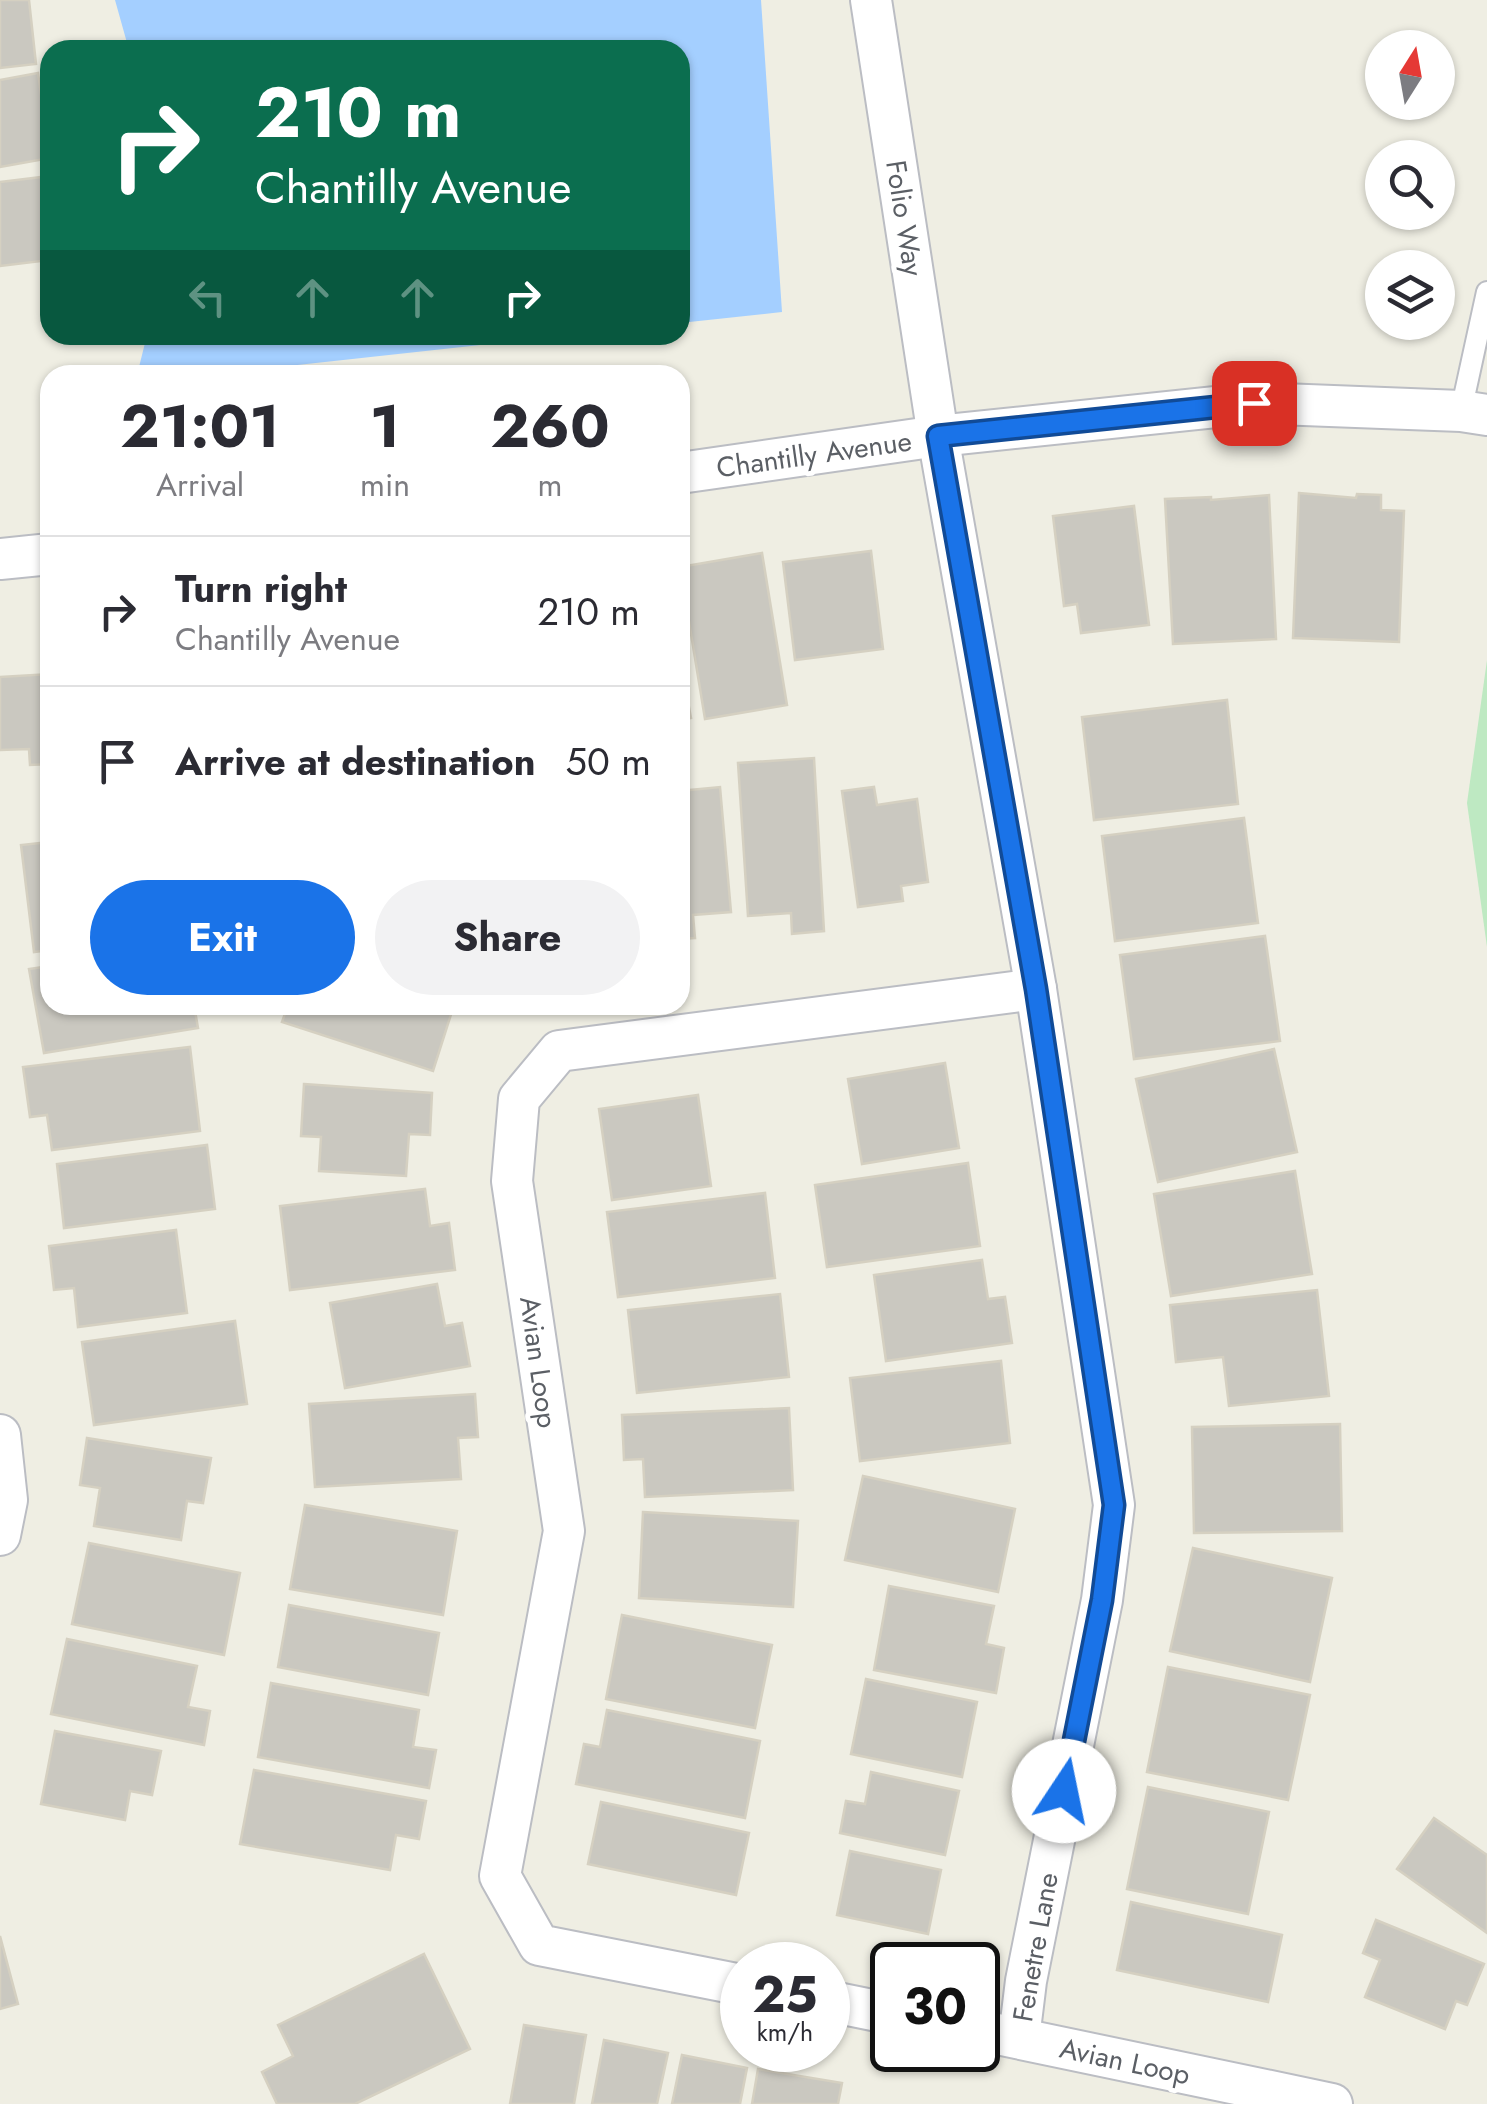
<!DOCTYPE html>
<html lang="en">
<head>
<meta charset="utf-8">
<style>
  body { margin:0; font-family:Jost,sans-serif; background:#f2f2f3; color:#2b2b33; height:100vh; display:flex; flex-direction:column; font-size:38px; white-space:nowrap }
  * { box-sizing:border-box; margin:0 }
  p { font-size:32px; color:#7c7c81 }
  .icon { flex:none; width:55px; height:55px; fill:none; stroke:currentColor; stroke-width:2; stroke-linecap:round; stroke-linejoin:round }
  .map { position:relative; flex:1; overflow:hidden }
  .details { position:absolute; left:40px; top:365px; width:650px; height:650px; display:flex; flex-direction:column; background:#fff; border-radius:30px; box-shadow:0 2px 8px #0004 }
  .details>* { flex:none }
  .guide { position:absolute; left:40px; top:40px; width:650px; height:305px; border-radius:30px; box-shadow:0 2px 8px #0004; background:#0b6e4f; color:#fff; overflow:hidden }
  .needle { width:65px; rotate:11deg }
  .fabs { position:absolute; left:1365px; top:30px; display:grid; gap:20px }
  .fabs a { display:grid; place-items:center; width:90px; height:90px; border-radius:50%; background:#fff; box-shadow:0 2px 8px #0004; font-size:50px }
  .speed { position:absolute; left:720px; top:1942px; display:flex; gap:20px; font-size:50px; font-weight:700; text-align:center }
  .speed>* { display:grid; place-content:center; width:130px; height:130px; border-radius:50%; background:#fff; box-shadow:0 2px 8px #0004; line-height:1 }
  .speed small { font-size:25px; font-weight:400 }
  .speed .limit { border:5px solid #111; border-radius:15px; background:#fff; color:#111 }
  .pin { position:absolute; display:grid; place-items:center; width:85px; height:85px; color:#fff; margin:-42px; border-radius:20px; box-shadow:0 5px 15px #0006 }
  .me { position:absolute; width:110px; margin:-55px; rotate:11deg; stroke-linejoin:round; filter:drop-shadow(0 0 8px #0008) }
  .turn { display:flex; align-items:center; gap:35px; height:210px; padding:0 50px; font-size:45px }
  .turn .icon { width:130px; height:130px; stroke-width:2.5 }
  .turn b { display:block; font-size:70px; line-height:85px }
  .lanes { display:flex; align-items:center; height:95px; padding:0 50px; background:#0003; justify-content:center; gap:50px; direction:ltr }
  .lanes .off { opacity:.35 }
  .eta { display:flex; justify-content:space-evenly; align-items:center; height:170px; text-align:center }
  .eta b { font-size:60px; font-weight:700; line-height:70px }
  .primary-button { display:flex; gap:20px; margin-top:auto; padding:20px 50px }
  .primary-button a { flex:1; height:115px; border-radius:60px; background:#1a73e8; color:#fff; font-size:40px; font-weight:700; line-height:115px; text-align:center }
  .primary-button a+a { background:#f2f2f3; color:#2b2b33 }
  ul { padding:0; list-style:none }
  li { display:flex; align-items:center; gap:30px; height:150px; padding:0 50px; border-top:2px solid #e1e1e2 }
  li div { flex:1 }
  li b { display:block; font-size:38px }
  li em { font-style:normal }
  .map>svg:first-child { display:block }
  .green { fill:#bee9c2 }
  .water { fill:#a4cfff }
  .building { fill:#cac8c0; stroke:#d5d0c1; stroke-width:2.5 }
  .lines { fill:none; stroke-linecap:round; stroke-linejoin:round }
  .service-casing { stroke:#bbbdc3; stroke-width:24 }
  .minor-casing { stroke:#bbbdc3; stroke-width:44 }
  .service { stroke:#fff; stroke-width:20 }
  .minor { stroke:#fff; stroke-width:40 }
  .route-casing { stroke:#114b97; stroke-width:25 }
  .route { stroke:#1a73e8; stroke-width:18 }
  .labels { text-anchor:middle; stroke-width:10; stroke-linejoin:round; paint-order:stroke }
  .street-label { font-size:28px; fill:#5b5f65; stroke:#fff }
</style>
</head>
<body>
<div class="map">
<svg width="1487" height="2104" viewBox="0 0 1487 2104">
  <rect width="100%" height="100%" fill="#efeee3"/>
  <path class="green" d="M 1487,660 L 1487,947 L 1467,803 Z"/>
  <g class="water">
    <path d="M 115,0 L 761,0 L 782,312 L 680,323 L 680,50 L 129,50 Z"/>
    <path d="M 147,335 L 573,335 L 205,375 L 137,375 Z"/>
  </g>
  <g class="building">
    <path d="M 0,0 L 29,0 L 36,64 L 0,68 Z"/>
    <path d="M 38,73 L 50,158 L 0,167 L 0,80 Z"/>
    <path d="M 50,176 L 50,260 L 0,266 L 0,182 Z"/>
    <path d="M 1299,493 L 1356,498 L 1357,494 L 1381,495 L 1381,510 L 1404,511 L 1399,642 L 1293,638 Z"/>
    <path d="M 1269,495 L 1276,639 L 1173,644 L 1165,499 L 1211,497 L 1211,500 Z"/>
    <path d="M 1134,506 L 1149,625 L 1081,633 L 1077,604 L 1064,606 L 1053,516 Z"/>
    <path d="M 871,551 L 883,649 L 795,660 L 783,562 Z"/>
    <path d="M 762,553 L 787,705 L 705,719 L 680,567 Z"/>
    <path d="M 680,659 L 691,718 L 680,720 Z"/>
    <path d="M 50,674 L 50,764 L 30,765 L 29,749 L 0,750 L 0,677 Z"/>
    <path d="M 1227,700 L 1238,804 L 1094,820 L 1082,717 Z"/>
    <path d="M 814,758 L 824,931 L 792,934 L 791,913 L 748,916 L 738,763 Z"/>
    <path d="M 720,787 L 731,912 L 693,915 L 695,938 L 680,939 L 680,791 Z"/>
    <path d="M 874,787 L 877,805 L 917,799 L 928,882 L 901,886 L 903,901 L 858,907 L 842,791 Z"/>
    <path d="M 1244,818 L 1258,923 L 1115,941 L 1102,836 Z"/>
    <path d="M 50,842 L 50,950 L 34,952 L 21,845 Z"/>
    <path d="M 1265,936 L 1280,1041 L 1134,1059 L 1120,955 Z"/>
    <path d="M 50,966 L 50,1005 L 194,1005 L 198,1028 L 44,1053 L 29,969 Z"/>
    <path d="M 288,1005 L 454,1005 L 433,1071 L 282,1022 Z"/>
    <path d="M 190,1047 L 200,1131 L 52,1150 L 47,1115 L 30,1117 L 23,1067 Z"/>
    <path d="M 1274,1049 L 1297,1152 L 1158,1182 L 1136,1079 Z"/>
    <path d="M 945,1063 L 959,1148 L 862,1164 L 848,1079 Z"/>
    <path d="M 304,1084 L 432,1093 L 430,1135 L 409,1134 L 406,1176 L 319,1171 L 321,1137 L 301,1136 Z"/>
    <path d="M 698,1095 L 711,1186 L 612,1200 L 599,1109 Z"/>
    <path d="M 207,1145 L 215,1209 L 64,1228 L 57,1164 Z"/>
    <path d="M 968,1163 L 980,1246 L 827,1267 L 815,1185 Z"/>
    <path d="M 1295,1171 L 1312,1274 L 1171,1296 L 1154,1194 Z"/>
    <path d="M 425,1189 L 430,1226 L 449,1223 L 455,1270 L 290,1290 L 280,1206 Z"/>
    <path d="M 765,1193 L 775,1278 L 618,1297 L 607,1212 Z"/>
    <path d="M 176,1230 L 187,1313 L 78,1327 L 74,1288 L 54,1290 L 49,1246 Z"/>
    <path d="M 982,1260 L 988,1299 L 1005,1297 L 1012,1343 L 886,1361 L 874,1275 Z"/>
    <path d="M 437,1284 L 445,1326 L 462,1323 L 470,1366 L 345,1388 L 330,1303 Z"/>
    <path d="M 1317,1290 L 1329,1396 L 1229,1406 L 1223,1357 L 1176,1362 L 1170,1305 Z"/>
    <path d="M 780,1294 L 789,1377 L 637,1393 L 628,1310 Z"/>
    <path d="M 235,1321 L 247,1404 L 94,1425 L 82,1342 Z"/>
    <path d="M 1001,1361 L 1010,1443 L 860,1461 L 850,1378 Z"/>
    <path d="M 475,1394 L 478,1437 L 458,1438 L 461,1479 L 315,1487 L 309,1404 Z"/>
    <path d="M 789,1408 L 793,1490 L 645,1497 L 643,1459 L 624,1460 L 622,1415 Z"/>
    <path d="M 1340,1424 L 1342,1531 L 1194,1533 L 1192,1427 Z"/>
    <path d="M 87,1438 L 211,1458 L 203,1503 L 187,1501 L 181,1540 L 94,1526 L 100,1488 L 80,1485 Z"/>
    <path d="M 863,1476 L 1015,1509 L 998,1592 L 845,1560 Z"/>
    <path d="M 305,1505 L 457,1531 L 443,1615 L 290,1589 Z"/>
    <path d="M 643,1512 L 798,1521 L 793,1607 L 639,1598 Z"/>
    <path d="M 89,1543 L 240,1573 L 224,1655 L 72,1624 Z"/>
    <path d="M 1193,1548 L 1332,1578 L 1310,1682 L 1170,1651 Z"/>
    <path d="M 889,1586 L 994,1606 L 986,1644 L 1004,1648 L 996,1693 L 874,1670 Z"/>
    <path d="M 289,1605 L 439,1633 L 428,1695 L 278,1667 Z"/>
    <path d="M 622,1615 L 772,1645 L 755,1728 L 606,1699 Z"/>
    <path d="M 67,1639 L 197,1666 L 188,1707 L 210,1711 L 204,1745 L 51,1714 Z"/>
    <path d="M 1168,1667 L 1310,1695 L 1288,1800 L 1147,1772 Z"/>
    <path d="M 866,1679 L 977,1702 L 962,1777 L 851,1754 Z"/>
    <path d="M 271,1683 L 419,1710 L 413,1747 L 436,1750 L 429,1788 L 258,1757 Z"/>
    <path d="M 607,1710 L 760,1741 L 745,1818 L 576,1784 L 584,1744 L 600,1747 Z"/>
    <path d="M 55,1731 L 161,1751 L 152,1795 L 130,1791 L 125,1820 L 41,1804 Z"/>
    <path d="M 254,1770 L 426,1801 L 419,1839 L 396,1835 L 390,1870 L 240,1844 Z"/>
    <path d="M 871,1772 L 959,1791 L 945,1855 L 840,1833 L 846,1801 L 865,1804 Z"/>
    <path d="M 1148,1787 L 1269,1812 L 1248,1914 L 1127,1889 Z"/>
    <path d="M 601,1802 L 749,1833 L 736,1895 L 588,1864 Z"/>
    <path d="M 1434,1818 L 1487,1855 L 1487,1933 L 1397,1869 Z"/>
    <path d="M 850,1851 L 941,1870 L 928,1934 L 837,1915 Z"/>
    <path d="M 1131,1902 L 1282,1935 L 1268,2002 L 1117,1970 Z"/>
    <path d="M 1376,1920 L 1484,1964 L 1467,2005 L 1456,2001 L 1445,2029 L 1365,1997 L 1380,1960 L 1363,1953 Z"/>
    <path d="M 0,1936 L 18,2004 L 0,2009 Z"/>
    <path d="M 424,1954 L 470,2049 L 355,2104 L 277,2104 L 262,2072 L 293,2056 L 278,2025 Z"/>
    <path d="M 524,2025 L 586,2035 L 574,2104 L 510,2104 Z"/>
    <path d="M 604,2040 L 668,2053 L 657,2104 L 592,2104 Z"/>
    <path d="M 682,2055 L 747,2068 L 740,2104 L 672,2104 Z"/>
    <path d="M 758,2069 L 842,2083 L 838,2104 L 752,2104 Z"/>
  </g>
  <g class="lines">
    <g class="service-casing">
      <path id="service" d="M 1461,411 L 1487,292"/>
    </g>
    <g class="minor-casing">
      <g id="minor">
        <path d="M 871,0 L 938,436 L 1036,989 L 1114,1505 L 1102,1600 L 1026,1981 L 1019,2038"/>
        <path d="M 680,473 L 938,436 L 1254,403 L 1461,411 L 1487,415"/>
        <path d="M 0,559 L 50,554"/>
        <path d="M 0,1435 L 7,1500 L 0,1535"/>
        <path d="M 742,1985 L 539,1945 L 500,1876 L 564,1531 L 512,1181 L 519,1099 L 559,1051 L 1036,989"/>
        <path d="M 828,2001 L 892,2014"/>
        <path d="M 978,2030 L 1332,2104"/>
      </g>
    </g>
    <use href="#service" class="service"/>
    <use href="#minor" class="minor"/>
  </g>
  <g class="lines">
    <g class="route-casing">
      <path id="route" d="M 1064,1791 L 1102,1600 L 1114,1505 L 1036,989 L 938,436 L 1254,403"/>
    </g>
    <use href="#route" class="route"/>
  </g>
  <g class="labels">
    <g class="street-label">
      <text transform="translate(905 218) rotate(81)" y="10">Folio Way</text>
      <text transform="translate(814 454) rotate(-8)" y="10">Chantilly Avenue</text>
      <text transform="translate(539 1362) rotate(82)" y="10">Avian Loop</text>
      <text transform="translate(1035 1947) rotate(-80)" y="10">Fenetre Lane</text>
      <text transform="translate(1125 2061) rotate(12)" y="10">Avian Loop</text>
    </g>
  </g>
</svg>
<div class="fabs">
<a><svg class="needle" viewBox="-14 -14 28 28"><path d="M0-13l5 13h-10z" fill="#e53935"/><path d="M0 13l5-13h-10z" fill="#7c7c81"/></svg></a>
<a><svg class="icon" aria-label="search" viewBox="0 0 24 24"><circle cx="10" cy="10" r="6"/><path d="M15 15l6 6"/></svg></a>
<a><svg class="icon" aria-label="layers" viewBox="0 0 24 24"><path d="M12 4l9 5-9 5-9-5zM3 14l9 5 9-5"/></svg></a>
</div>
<div class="speed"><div>25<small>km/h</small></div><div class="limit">30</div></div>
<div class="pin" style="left:1254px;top:403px;background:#d93025"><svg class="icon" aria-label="arrive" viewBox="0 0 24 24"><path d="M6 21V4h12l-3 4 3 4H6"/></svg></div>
<svg class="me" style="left:1064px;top:1791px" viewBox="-20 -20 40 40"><circle r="19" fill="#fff"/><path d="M0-13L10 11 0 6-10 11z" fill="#1a73e8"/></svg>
<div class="guide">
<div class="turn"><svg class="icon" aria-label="right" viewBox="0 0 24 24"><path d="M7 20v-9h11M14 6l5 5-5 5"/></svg><div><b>210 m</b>Chantilly Avenue</div></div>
<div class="lanes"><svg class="icon off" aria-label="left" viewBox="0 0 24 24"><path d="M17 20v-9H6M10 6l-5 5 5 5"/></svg><svg class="icon off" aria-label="ahead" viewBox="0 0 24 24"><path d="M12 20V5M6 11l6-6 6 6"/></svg><svg class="icon off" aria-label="ahead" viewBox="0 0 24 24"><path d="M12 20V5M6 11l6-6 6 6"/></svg><svg class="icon" aria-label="right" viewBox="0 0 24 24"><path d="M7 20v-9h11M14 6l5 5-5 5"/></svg></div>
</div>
<section class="details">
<div class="eta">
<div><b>21:01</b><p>Arrival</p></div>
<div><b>1</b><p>min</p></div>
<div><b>260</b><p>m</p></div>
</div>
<ul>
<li><svg class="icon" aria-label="right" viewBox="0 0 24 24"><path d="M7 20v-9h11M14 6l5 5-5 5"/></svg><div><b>Turn right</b><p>Chantilly Avenue</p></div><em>210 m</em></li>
<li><svg class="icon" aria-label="arrive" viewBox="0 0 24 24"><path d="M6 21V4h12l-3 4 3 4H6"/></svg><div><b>Arrive at destination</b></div><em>50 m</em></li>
</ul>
<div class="primary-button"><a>Exit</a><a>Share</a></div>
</section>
</div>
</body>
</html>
